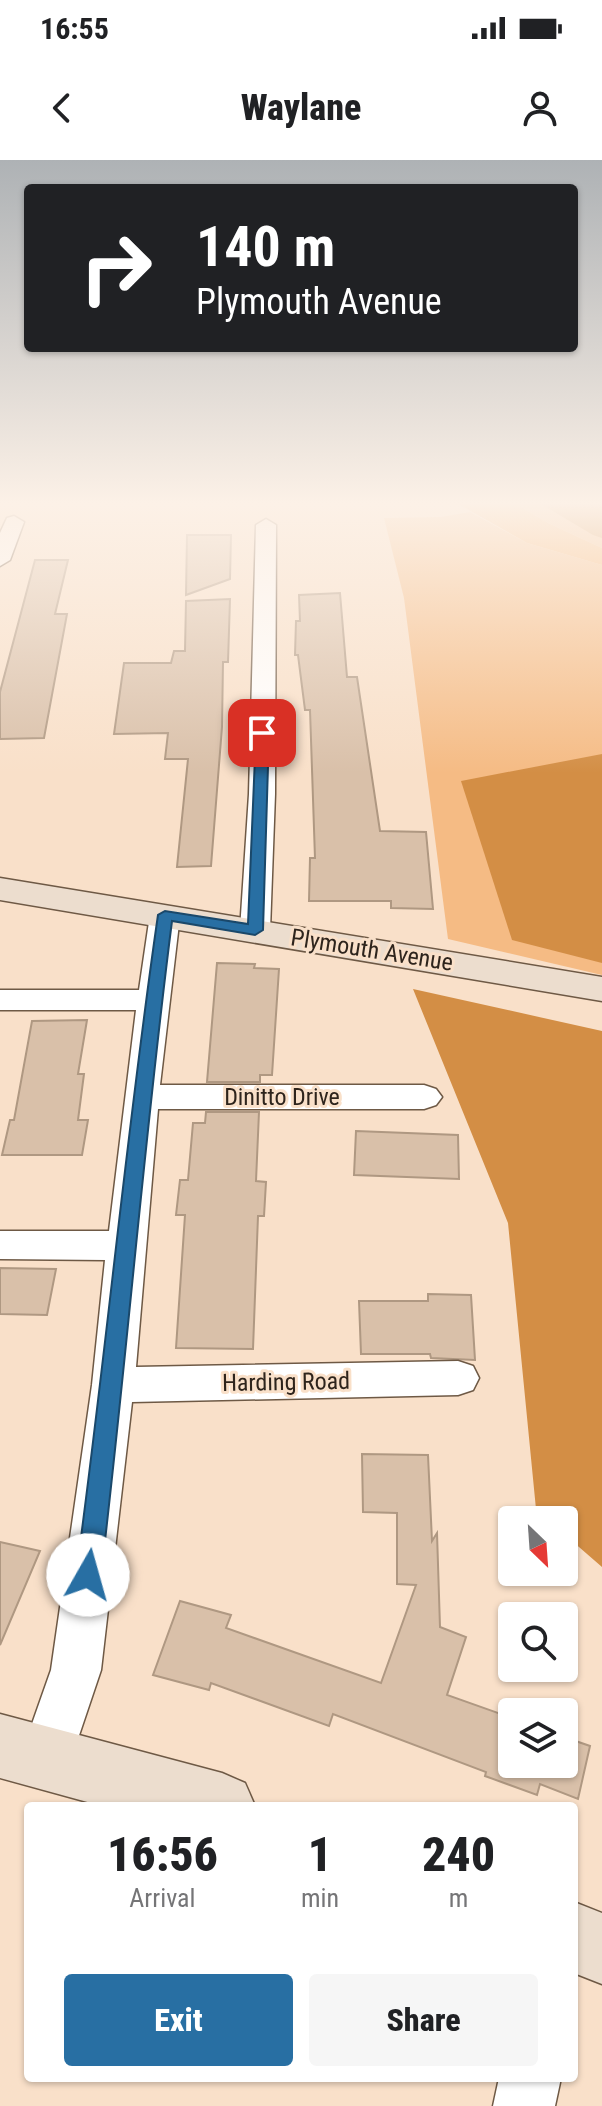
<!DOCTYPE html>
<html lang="en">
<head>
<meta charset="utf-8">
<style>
  body { margin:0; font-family:"Roboto Condensed",sans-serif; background:#f6f6f6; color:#202124; height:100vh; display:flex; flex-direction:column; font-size:30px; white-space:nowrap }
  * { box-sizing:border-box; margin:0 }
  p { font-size:26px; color:#757577 }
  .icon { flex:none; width:44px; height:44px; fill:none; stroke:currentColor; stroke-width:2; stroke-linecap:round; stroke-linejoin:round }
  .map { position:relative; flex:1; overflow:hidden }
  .sheet { position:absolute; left:24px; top:1642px; width:554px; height:280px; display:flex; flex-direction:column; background:#fff; border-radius:8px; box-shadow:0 2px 6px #0004 }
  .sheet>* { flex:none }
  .top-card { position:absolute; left:24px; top:24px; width:554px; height:168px; border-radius:8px; box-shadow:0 2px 6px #0004; background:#202124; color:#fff; overflow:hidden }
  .needle { width:52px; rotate:155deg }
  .tools { position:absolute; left:498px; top:1346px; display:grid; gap:16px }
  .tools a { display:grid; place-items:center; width:80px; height:80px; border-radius:8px; background:#fff; box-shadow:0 2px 6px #0004; font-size:40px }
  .pin { position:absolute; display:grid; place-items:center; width:68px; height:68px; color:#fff; margin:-34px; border-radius:16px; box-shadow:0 4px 12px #0006 }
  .me { position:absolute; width:88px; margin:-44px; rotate:7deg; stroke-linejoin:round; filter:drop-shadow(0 0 6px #0008) }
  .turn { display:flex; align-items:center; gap:28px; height:168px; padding:0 40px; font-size:36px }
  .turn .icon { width:104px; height:104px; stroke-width:2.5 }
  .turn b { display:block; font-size:56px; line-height:68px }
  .eta { display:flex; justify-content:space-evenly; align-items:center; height:136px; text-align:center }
  .eta b { font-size:48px; font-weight:800; line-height:56px }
  .primary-button { display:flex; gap:16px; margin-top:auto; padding:16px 40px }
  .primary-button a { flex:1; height:92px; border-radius:8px; background:#286fa3; color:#fff; font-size:32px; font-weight:800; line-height:92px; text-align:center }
  .primary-button a+a { background:#f6f6f6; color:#202124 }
  .status { display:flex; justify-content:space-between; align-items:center; height:56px; padding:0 40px; background:#fff; direction:ltr }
  .status svg { height:22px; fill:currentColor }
  header { display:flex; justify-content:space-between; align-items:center; height:104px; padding:0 40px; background:#fff; font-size:36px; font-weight:800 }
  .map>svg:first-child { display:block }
  .green { fill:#f5bb84 }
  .forest { fill:#d38e45 }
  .water { fill:#f7b068 }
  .building { fill:#d9c0a9; stroke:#af9882; stroke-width:2 }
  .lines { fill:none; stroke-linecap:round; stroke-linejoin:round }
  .street-casing { stroke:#6e5945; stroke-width:3 }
  .secondary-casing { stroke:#6e5945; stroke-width:3 }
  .street { fill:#fff; fill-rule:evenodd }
  .secondary { fill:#ecddce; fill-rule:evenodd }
  .route { fill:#286fa3; stroke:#1a486a; stroke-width:2 }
  .labels { text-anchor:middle; stroke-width:6; stroke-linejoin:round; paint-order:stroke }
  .street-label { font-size:24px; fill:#2e241c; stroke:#f9e0c9 }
</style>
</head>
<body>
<div class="status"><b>16:55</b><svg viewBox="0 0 49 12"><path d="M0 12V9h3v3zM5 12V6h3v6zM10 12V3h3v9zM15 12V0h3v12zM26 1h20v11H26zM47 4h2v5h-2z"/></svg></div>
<header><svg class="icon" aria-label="back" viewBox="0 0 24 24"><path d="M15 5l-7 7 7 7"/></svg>Waylane<svg class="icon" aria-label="person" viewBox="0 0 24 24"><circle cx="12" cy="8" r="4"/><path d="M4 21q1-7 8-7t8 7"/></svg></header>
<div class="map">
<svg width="602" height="1946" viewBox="0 0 602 1946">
  <rect width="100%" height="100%" fill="#f9e0c9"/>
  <g class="green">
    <path d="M 511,341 L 602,341 L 602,388 L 548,363 Z"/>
    <path d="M 470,352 L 527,383 L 602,405 L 602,815 L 448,779 L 404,438 L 384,358 L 441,357 Z"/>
  </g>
  <g class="forest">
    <path d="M 536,341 L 602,341 L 602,378 L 593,375 Z"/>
    <path d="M 602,594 L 602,803 L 512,780 L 461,621 Z"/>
    <path d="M 413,829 L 602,871 L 602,1407 L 564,1374 L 564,1360 L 548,1360 L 536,1349 L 508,1063 Z"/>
  </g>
  <path class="water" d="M 453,341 L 511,341 L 548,363 L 602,388 L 602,405 L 527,383 Z"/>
  <g class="building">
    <path d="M 187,375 L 231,375 L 230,419 L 186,435 Z"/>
    <path d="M 35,400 L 68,400 L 55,454 L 67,454 L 44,578 L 0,579 L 0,532 Z"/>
    <path d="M 340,433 L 347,517 L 357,517 L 380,671 L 426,672 L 433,749 L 391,748 L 391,741 L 309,741 L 310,698 L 315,698 L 310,550 L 305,550 L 298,495 L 295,495 L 296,461 L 300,461 L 299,435 Z"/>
    <path d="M 230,439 L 228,502 L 223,502 L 222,567 L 211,706 L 177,707 L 188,599 L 165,599 L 168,573 L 114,574 L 124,503 L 171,503 L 174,491 L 185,491 L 186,441 Z"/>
    <path d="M 217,803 L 255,804 L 254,808 L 279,809 L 272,915 L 260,915 L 260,922 L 207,922 Z"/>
    <path d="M 87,860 L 78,914 L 84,914 L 78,960 L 88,960 L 82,995 L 2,995 L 10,960 L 14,960 L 32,861 Z"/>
    <path d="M 206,952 L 259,952 L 256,1021 L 266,1022 L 264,1056 L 258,1056 L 253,1189 L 176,1188 L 185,1055 L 176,1055 L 180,1020 L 188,1020 L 193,963 L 205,963 Z"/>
    <path d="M 356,971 L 458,975 L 459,1019 L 354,1015 Z"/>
    <path d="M 0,1108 L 56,1109 L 47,1155 L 0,1154 Z"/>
    <path d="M 428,1134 L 471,1135 L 475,1200 L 431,1198 L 430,1194 L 361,1194 L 359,1141 L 428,1141 Z"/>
    <path d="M 362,1294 L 428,1295 L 432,1381 L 437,1373 L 440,1467 L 466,1477 L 447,1535 L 512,1558 L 512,1604 L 564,1604 L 564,1577 L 590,1586 L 578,1639 L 540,1624 L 537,1635 L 485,1616 L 486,1612 L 333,1554 L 329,1566 L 211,1523 L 209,1530 L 153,1515 L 180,1441 L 231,1455 L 226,1468 L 381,1523 L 416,1425 L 397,1424 L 397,1353 L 363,1352 Z"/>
    <path d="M 0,1382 L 40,1391 L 0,1485 Z"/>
  </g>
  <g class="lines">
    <g class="street-casing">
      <g id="street">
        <path d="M 14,356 L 24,362 L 10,400 L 0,406 L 0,373 L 7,358 Z"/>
        <path d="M 266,359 L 276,365 L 275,634 L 270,770 L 266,776 L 255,779 L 244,776 L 240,770 L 249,634 L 256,365 Z"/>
        <path d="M 165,746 L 176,749 L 180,755 L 160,925 L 424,925 L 436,929 L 442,937 L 436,945 L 424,949 L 158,949 L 136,1207 L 458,1201 L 473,1206 L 479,1218 L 473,1230 L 458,1235 L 132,1242 L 101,1510 L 65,1617 L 46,1624 L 27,1617 L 20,1598 L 51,1510 L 92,1225 L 105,1100 L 0,1099 L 0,1071 L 109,1071 L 136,850 L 0,850 L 0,830 L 139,830 L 150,755 L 154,749 Z"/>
        <path d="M 499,1918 L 561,1918 L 555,1946 L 493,1946 Z"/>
      </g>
    </g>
    <g class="secondary-casing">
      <g id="secondary">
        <path d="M 0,718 L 602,817 L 602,841 L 0,740 Z"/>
        <path d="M 0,1554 L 222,1613 L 245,1623 L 255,1646 L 102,1646 L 0,1618 Z"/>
        <path d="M 574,1742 L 602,1753 L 602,1824 L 574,1813 Z"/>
      </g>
    </g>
    <use href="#street" class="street"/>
    <use href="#secondary" class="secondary"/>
  </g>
  <linearGradient id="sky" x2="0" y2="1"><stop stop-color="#aeb2b5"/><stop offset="0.56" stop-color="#fcf1e7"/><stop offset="1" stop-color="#fcf1e7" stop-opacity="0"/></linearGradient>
  <rect width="602" height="613" fill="url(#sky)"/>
  <path class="route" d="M 262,569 L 269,573 L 263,770 L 255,775 L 172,761 C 144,979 127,1197 101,1415 L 97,1423 L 88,1426 L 80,1423 L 76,1415 C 106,1195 126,975 158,755 L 165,751 L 248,764 L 256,573 Z"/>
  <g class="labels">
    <g class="street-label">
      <text transform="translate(372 790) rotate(9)" y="8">Plymouth Avenue</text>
      <text x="282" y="945">Dinitto Drive</text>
      <text transform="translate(286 1222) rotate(-1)" y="8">Harding Road</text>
    </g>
  </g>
</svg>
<div class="tools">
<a><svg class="needle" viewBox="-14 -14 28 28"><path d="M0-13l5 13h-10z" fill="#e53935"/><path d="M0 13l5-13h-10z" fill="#757577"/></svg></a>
<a><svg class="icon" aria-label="search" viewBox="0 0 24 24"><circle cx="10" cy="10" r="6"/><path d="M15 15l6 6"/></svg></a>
<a><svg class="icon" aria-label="layers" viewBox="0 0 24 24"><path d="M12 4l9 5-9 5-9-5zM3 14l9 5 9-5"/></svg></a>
</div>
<div class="pin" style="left:262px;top:573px;background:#d93025"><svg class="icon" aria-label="arrive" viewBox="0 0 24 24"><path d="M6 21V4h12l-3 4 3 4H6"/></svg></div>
<svg class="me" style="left:88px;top:1415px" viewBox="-20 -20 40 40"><circle r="19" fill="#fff"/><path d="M0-13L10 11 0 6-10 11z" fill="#286fa3"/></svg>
<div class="top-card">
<div class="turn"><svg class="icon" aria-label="right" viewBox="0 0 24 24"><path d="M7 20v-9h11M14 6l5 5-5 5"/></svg><div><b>140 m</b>Plymouth Avenue</div></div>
</div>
<section class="sheet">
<div class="eta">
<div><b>16:56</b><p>Arrival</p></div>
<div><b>1</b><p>min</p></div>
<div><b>240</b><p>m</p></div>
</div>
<div class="primary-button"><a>Exit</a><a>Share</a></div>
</section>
</div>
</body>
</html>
